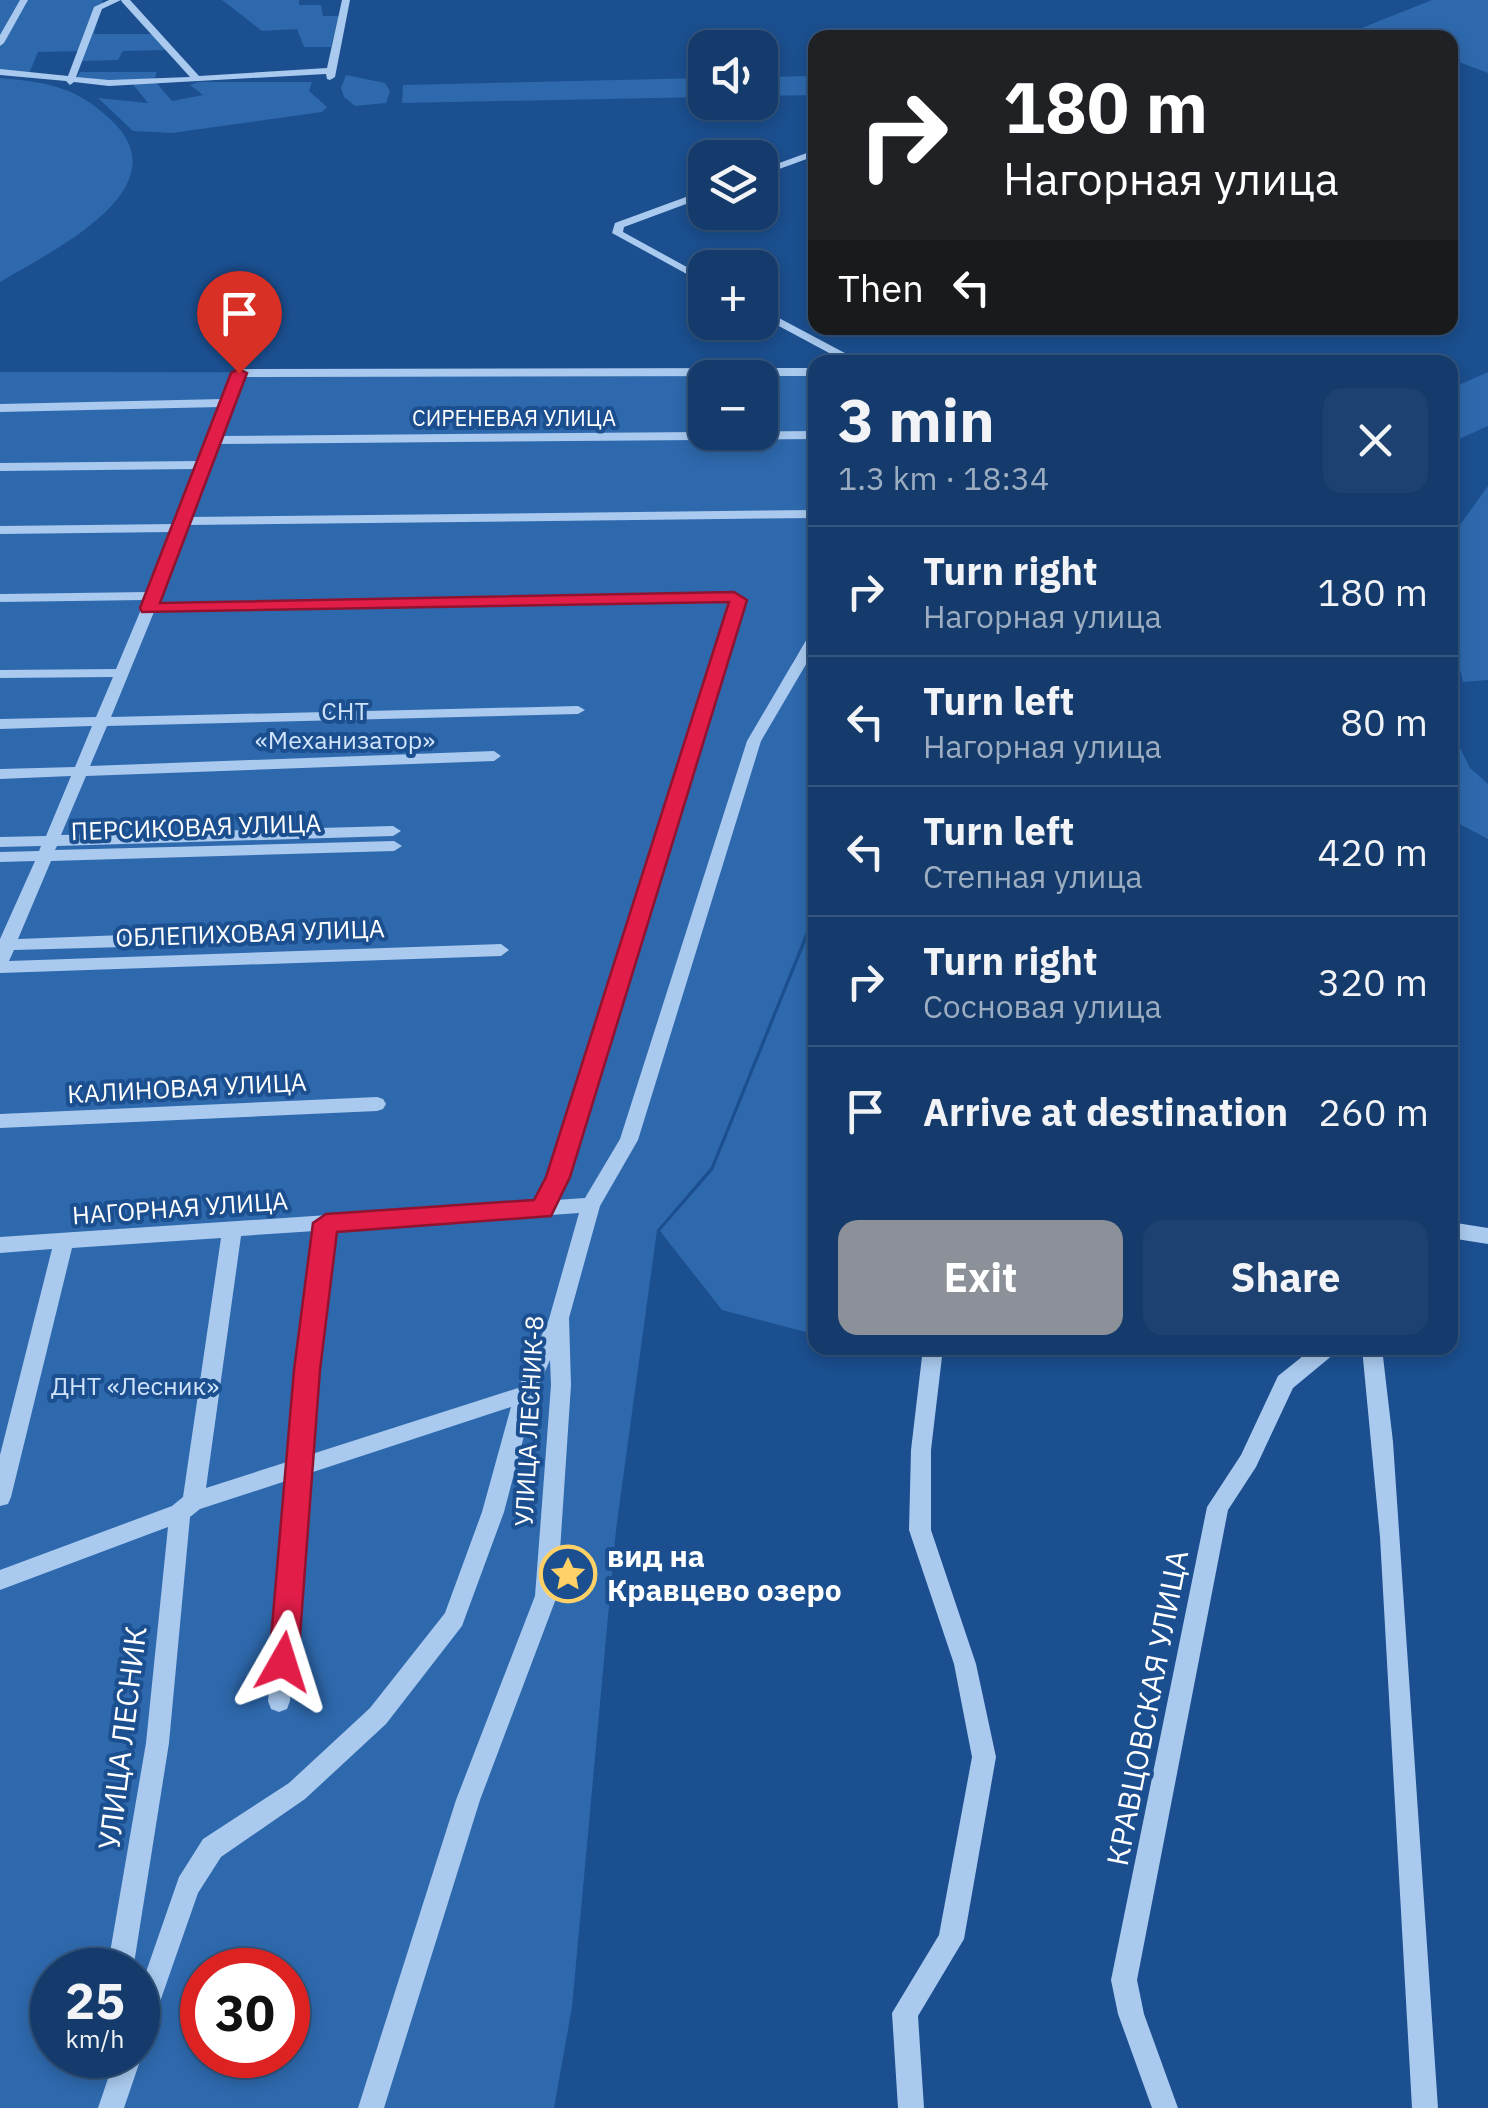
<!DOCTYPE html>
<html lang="en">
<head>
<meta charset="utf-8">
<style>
  body { margin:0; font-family:"IBM Plex Sans",sans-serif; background:#1d4271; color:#f1f3f6; height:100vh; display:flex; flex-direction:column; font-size:38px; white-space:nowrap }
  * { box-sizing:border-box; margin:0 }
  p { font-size:32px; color:#9dadc1 }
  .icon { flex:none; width:55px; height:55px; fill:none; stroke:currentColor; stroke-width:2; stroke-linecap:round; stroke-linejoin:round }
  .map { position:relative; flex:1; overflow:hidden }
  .sheet { position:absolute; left:808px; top:355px; width:650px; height:1000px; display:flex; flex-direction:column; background:#143b6b; border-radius:20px; box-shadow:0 5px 15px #0003,0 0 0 2px #33557e }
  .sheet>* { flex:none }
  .banner { position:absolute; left:808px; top:30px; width:650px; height:305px; border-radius:20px; box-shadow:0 5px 15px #0003,0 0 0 2px #33557e; background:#202124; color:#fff; overflow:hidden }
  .fabs { position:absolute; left:688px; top:30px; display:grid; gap:20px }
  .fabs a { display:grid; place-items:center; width:90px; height:90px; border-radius:20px; background:#143b6b; box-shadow:0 5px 15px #0003,0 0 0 2px #33557e; font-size:50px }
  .speed { position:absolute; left:30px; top:1948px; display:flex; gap:20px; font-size:50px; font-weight:700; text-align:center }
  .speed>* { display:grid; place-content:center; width:130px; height:130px; border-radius:50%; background:#143b6b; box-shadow:0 5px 15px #0003,0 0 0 2px #33557e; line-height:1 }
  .speed small { font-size:25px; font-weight:400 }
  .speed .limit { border:15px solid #d22; background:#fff; color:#111 }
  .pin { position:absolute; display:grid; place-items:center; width:85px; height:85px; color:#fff; margin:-102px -42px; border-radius:50% 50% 50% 0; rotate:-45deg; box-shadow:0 0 10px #0007 }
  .pin .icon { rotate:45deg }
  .me { position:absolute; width:110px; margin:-55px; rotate:6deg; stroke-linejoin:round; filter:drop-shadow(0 0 8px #0008) }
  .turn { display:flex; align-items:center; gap:35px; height:210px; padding:0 30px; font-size:45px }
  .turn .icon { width:130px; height:130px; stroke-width:2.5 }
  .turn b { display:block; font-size:70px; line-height:85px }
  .then { display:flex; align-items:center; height:95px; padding:0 30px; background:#0003; gap:20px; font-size:38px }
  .round { display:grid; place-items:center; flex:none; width:105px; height:105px; border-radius:20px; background:#1d4271 }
  .headline { display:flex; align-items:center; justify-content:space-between; height:170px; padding:0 30px }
  h1 { font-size:60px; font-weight:700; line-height:75px }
  .action { display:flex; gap:20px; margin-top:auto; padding:20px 30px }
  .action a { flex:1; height:115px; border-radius:20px; background:#8c9099; color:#fff; font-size:40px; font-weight:700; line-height:115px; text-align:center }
  .action a+a { background:#1d4271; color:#f1f3f6 }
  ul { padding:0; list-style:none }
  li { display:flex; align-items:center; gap:30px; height:130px; padding:0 30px; border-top:2px solid #33557e }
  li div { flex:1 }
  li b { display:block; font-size:38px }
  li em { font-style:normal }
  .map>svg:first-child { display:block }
  .green { fill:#2e69ad; fill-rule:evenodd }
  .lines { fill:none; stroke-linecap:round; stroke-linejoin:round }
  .minor { fill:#a9c9ee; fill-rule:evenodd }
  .route { fill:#e11d48; stroke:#92132f; stroke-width:2.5 }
  .labels { text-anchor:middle; stroke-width:8; stroke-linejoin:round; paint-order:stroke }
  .far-street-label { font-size:22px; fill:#fff; stroke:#1b4f8f }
  .park-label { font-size:25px; fill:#cfe3fa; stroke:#1b4f8f }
  .street-label { font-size:25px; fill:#fff; stroke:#1b4f8f }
  .near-poi-label { font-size:30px; font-weight:bold; fill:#fff; stroke:#1b4f8f; text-anchor:start }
  .near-street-label { font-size:30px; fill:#fff; stroke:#1b4f8f }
</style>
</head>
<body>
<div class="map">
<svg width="1488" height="2108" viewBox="0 0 1488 2108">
  <rect width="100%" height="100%" fill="#1b4f8f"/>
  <g class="green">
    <path d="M 0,0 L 103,0 L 94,34 L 154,34 L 169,50 L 123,51 L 118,60 L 82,61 L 85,51 L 38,52 L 28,76 L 0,71 Z"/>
    <path d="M 222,0 L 299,0 L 299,5 L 321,5 L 323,16 L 339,16 L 331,47 L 304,47 L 297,29 L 262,31 Z"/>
    <path d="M 1432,0 L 1488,0 L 1488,73 L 1451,59 L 1450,38 L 1339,37 Z"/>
    <path d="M 80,72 L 157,72 L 154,80 L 172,101 L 203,95 L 190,85 L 198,82 L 312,82 L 309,91 L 327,107 L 322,112 L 172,133 L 133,131 L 98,98 L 148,103 L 131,82 L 75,80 Z"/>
    <path d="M 346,75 L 385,83 L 390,91 L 386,103 L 355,106 L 344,97 L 341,88 Z"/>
    <path d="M 815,76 L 815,95 L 760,96 L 760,77 Z"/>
    <path d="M 0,78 C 46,82 75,86 110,119 C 186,188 50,252 0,282 Z"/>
    <path d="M 705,78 L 705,97 L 402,103 L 403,85 Z"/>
    <path d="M 0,372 L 815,373 L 815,628 L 792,663 L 815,649 L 815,910 L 711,1167 L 657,1230 L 616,1530 L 572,2007 L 554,2108 L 0,2108 ZM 705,378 L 760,378 L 760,432 L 705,432 ZM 52,1970 L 138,1970 L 138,2055 L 52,2055 ZM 202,1970 L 288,1970 L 288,2055 L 202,2055 Z"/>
    <path d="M 1488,372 L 1488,426 L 1450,443 L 1450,389 Z"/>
    <path d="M 1488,486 L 1488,680 L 1463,682 L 1450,627 L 1450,547 L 1452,536 Z"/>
    <path d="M 1450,728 L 1470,768 L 1488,784 L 1488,839 L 1450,819 Z"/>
    <path d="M 815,919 L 815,1327 L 806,1332 L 722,1310 L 660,1231 L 713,1170 Z"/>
  </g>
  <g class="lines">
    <g class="minor">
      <path d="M 20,0 L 28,0 L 4,43 L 0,46 L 0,35 Z"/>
      <path d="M 109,0 L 130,0 L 199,76 L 327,68 L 342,0 L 350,0 L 335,77 L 330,80 L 327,79 L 326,74 L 109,86 L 74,82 L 70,85 L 66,81 L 0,75 L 0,69 L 68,76 L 94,7 ZM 121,0 L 122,2 L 190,77 L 109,80 L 76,77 L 102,9 Z"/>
      <path d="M 815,150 L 815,156 L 760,176 L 760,170 Z"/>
      <path d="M 705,190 L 705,197 L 624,227 L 623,232 L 705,277 L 705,284 L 612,233 L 615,223 Z"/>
      <path d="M 760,308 L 858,360 L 860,362 L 846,362 L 760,316 Z"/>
      <path d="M 815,368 L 815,376 L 244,377 L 221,436 L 815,431 L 815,439 L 218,444 L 190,517 L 815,510 L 815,518 L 187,525 L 157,604 L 733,593 L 745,601 L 567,1177 L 556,1200 L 585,1198 L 620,1139 L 747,741 L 808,637 L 815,633 L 815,649 L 761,741 L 638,1140 L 600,1206 L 569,1318 L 571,1385 L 557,1596 L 480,1800 L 384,2108 L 358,2108 L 456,1800 L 535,1596 L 551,1385 L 550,1360 L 535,1394 L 504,1512 L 462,1626 L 386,1724 L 305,1799 L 221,1857 L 198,1893 L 147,2039 L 138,2043 L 138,1995 L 179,1877 L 203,1839 L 289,1783 L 370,1708 L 445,1613 L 482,1512 L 511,1407 L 310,1473 L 290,1701 L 287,1709 L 279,1712 L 271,1709 L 268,1701 L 289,1480 L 200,1509 L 190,1517 L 169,1743 L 133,1970 L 107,1970 L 146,1743 L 168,1527 L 0,1590 L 0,1570 L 172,1506 L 183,1497 L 221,1238 L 72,1248 L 11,1497 L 8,1504 L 0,1506 L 0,1455 L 52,1249 L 0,1253 L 0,1237 L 537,1201 L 549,1177 L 731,602 L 154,612 L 111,717 L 578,706 L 585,710 L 578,714 L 107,726 L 90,766 L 494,751 L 501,756 L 494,761 L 86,776 L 61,835 L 393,826 L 401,831 L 393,836 L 57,846 L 55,850 L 394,841 L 402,846 L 394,851 L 51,861 L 18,939 L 124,935 L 132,941 L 124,947 L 14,950 L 9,961 L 501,944 L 509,950 L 501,956 L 0,973 L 0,939 L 35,861 L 0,862 L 0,852 L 39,851 L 41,846 L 0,847 L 0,837 L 46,836 L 71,776 L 0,779 L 0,769 L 75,767 L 92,726 L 0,729 L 0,719 L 96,717 L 113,677 L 0,678 L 0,670 L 116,669 L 145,600 L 0,602 L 0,594 L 148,592 L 172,532 L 0,534 L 0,526 L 175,524 L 196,469 L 0,471 L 0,463 L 199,461 L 220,407 L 0,412 L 0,404 L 223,399 L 233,373 L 239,369 ZM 579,1213 L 549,1319 L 518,1388 L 312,1454 L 334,1230 ZM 315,1231 L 290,1461 L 206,1488 L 241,1236 Z"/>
      <path d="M 377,1097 L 383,1099 L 386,1104 L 383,1109 L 377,1111 L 0,1128 L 0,1114 Z"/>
      <path d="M 1450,1222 L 1488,1228 L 1488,1244 L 1450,1238 Z"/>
      <path d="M 923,1348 L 943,1348 L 931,1450 L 931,1530 L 976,1664 L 996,1757 L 964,1939 L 918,2016 L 924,2108 L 898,2108 L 892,2013 L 939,1935 L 972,1757 L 954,1664 L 909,1530 L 911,1450 Z"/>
      <path d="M 1313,1348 L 1337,1348 L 1334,1354 L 1293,1388 L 1256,1467 L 1228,1510 L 1137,1980 L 1144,2014 L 1178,2108 L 1152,2108 L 1118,2014 L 1111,1980 L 1207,1507 L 1241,1455 L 1278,1376 Z"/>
      <path d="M 1362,1348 L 1382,1348 L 1393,1442 L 1438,2108 L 1412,2108 L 1380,1537 Z"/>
      <path d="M 138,2046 L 142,2055 L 124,2108 L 98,2108 L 116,2055 L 138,2055 Z"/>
    </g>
  </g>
  <path class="route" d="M 239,369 L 247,373 L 160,603 L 734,592 L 747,600 L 570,1177 L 551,1216 L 337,1232 L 320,1370 L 298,1662 L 294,1672 L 283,1676 L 273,1672 L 269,1662 L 294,1370 L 313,1223 L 326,1214 L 534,1200 L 546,1177 L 729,602 L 142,612 L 140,608 L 231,373 Z"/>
  <defs>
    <g id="sight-ring" transform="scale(2.875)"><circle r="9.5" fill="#1b4f8f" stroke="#ffd166" stroke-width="1.5"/><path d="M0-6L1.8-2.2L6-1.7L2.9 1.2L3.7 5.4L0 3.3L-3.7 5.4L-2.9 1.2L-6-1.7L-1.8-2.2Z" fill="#ffd166"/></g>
  </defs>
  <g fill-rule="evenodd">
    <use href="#sight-ring" x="568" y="1574"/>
  </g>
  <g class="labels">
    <g class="far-street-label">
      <text x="514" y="426">СИРЕНЕВАЯ УЛИЦА</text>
    </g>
    <g class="park-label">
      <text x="345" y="720">СНТ<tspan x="345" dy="29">«Механизатор»</tspan></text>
      <text x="135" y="1395">ДНТ «Лесник»</text>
    </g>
    <g class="street-label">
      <text transform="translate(196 827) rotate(-2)" y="9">ПЕРСИКОВАЯ УЛИЦА</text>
      <text transform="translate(250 933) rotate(-2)" y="9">ОБЛЕПИХОВАЯ УЛИЦА</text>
      <text transform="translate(187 1088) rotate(-3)" y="9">КАЛИНОВАЯ УЛИЦА</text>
      <text transform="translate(180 1208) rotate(-4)" y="9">НАГОРНАЯ УЛИЦА</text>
      <text transform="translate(529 1421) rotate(-87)" y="9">УЛИЦА ЛЕСНИК-8</text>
    </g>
    <g class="near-poi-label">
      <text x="607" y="1567">вид на<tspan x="607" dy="34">Кравцево озеро</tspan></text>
    </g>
    <g class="near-street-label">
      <text transform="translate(1148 1708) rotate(-79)" y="10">КРАВЦОВСКАЯ УЛИЦА</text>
      <text transform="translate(123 1738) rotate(-83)" y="10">УЛИЦА ЛЕСНИК</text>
    </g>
  </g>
</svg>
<div class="fabs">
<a><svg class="icon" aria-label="sound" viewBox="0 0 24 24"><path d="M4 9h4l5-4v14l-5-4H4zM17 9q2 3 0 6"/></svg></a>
<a><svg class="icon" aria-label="layers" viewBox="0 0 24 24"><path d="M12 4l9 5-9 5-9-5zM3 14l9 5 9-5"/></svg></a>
<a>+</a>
<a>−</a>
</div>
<div class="speed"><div>25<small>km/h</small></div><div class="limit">30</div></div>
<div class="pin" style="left:239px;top:373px;background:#d93025"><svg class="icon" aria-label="arrive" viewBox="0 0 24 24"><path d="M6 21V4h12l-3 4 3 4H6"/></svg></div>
<svg class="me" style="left:283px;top:1662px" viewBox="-20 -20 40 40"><path d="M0-17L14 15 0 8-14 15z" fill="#e11d48" stroke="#fff" stroke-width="4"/></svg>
<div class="banner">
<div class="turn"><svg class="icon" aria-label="right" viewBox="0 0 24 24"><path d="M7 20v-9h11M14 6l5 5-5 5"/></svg><div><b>180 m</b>Нагорная улица</div></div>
<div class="then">Then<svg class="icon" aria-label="left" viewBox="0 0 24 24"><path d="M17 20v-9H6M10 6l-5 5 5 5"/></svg></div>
</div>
<section class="sheet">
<div class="headline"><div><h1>3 min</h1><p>1.3 km · 18:34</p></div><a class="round"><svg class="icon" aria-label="close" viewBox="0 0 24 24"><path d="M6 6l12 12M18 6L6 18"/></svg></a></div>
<ul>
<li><svg class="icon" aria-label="right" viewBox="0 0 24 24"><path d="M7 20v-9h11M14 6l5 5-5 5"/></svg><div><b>Turn right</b><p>Нагорная улица</p></div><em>180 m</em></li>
<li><svg class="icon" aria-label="left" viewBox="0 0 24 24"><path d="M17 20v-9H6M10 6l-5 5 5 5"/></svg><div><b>Turn left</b><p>Нагорная улица</p></div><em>80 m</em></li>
<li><svg class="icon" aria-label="left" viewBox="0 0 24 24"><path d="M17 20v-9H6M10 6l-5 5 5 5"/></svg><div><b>Turn left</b><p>Степная улица</p></div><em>420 m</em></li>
<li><svg class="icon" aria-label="right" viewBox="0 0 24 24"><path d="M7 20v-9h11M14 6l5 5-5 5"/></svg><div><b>Turn right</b><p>Сосновая улица</p></div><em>320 m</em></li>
<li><svg class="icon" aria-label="arrive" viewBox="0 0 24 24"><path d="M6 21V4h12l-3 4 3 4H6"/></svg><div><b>Arrive at destination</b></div><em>260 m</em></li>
</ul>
<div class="action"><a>Exit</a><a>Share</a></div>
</section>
</div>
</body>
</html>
